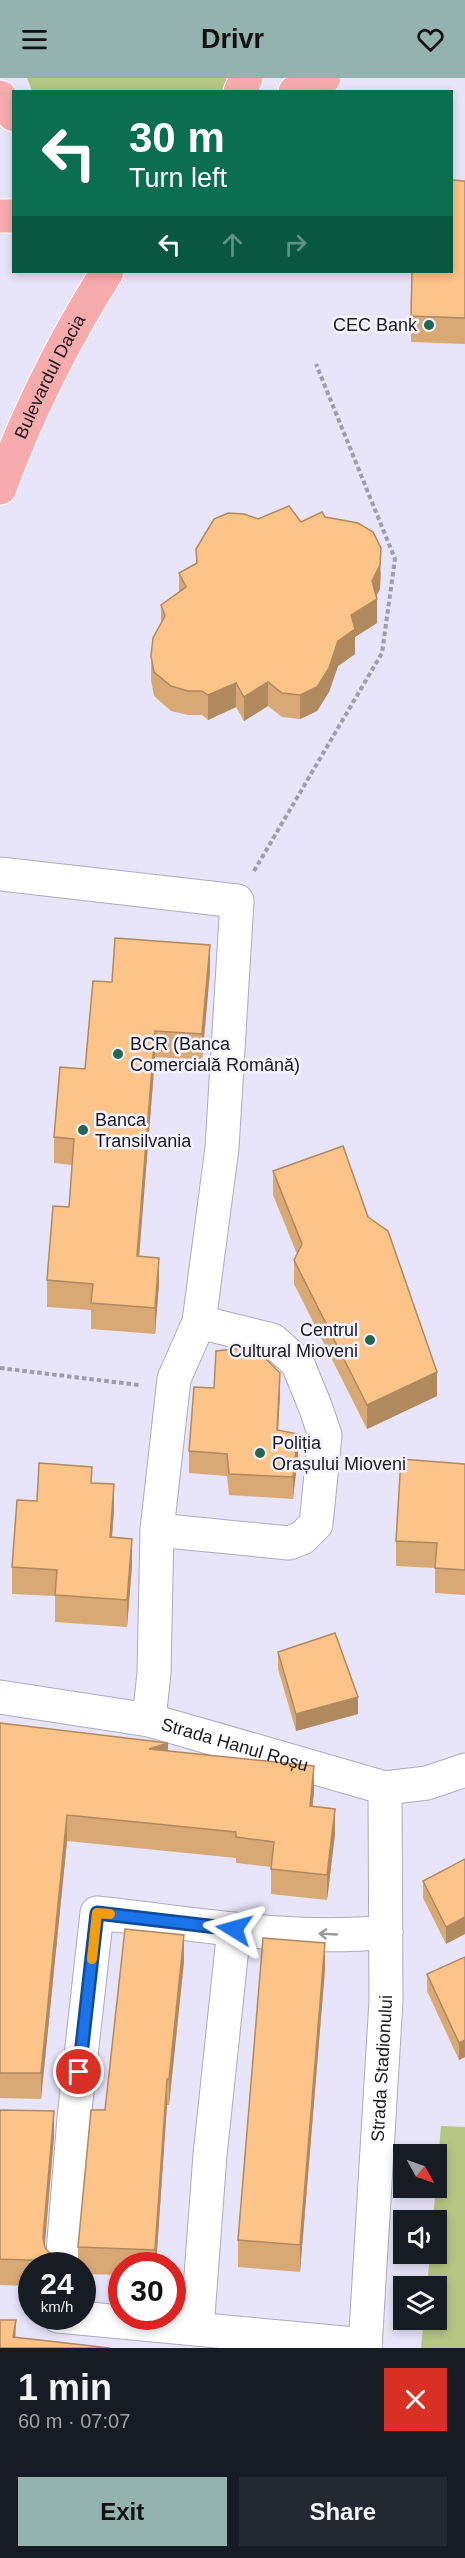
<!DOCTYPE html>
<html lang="en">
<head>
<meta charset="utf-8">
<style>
  body { margin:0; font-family:Arial,sans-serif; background:#242831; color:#f1f3f6; height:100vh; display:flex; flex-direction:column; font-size:22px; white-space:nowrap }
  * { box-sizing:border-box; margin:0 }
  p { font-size:20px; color:#9ea1a6 }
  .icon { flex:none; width:33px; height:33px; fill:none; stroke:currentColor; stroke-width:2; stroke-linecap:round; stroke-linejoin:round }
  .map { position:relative; height:2270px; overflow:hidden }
  .sheet { display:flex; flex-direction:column; background:#171b24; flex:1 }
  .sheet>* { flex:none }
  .banner { position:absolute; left:12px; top:12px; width:441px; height:183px; border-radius:0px; box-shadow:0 3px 9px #0003; background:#0b6e4f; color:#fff; overflow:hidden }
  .needle { width:39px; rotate:130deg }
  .controls { position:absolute; left:393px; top:2066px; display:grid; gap:12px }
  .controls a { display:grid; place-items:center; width:54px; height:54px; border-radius:0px; background:#171b24; box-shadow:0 3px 9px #0003; font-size:30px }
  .speed { position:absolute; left:18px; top:2174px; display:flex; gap:12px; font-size:30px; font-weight:700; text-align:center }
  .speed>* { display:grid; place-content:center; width:78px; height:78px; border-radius:50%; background:#171b24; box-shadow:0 3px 9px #0003; line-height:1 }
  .speed small { font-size:15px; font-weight:400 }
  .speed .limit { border:9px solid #d22; background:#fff; color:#111 }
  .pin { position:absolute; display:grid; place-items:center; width:51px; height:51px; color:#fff; margin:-26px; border:3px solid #fff; border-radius:50%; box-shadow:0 2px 6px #0007 }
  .me { position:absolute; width:66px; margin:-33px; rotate:278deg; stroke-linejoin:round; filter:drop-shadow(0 0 4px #0008) }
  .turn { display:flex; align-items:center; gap:21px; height:126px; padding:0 18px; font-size:27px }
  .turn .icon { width:78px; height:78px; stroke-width:2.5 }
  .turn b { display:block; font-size:42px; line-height:51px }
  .lanes { display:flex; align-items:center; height:57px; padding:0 18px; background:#0003; justify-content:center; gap:30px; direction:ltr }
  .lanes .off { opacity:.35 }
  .round { display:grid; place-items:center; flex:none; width:63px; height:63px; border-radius:0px; background:#242831 }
  .headline { display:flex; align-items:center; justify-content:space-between; height:102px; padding:0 18px }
  h1 { font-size:36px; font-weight:700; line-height:45px }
  .primary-button { display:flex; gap:12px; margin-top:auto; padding:12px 18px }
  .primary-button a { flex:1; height:69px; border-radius:0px; background:#94b3ae; color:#111; font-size:24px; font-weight:700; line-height:69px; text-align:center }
  .primary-button a+a { background:#242831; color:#f1f3f6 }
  header { display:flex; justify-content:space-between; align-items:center; height:78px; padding:0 18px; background:#94b3ae; color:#111; font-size:27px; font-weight:700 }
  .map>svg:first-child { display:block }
  .green { fill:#b7c683 }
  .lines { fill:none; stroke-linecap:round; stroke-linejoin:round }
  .minor-casing { stroke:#aeaabd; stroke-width:35 }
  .major-casing { stroke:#fff; stroke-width:35 }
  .path { stroke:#9f9cac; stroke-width:4; stroke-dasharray:4.5 3; stroke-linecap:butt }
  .minor { stroke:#fff; stroke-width:33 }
  .major { stroke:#f8abac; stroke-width:33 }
  .wall { fill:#d9a975 }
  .shaded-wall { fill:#b0895f }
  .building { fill:#fcc488; stroke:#b0895f; stroke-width:1.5 }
  .oneway { stroke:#98989b }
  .route-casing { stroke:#114b97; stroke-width:15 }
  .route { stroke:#1a73e8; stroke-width:10 }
  .slow { stroke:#f59e0b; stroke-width:10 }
  .poi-dot { fill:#226555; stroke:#f5f2ff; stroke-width:2 }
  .labels { text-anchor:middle; stroke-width:5; stroke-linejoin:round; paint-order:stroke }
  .poi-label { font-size:18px; fill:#1b1920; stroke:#f5f2ff; text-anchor:start }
  .street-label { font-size:18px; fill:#1b1920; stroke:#f5f2ff }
</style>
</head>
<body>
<header><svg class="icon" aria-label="menu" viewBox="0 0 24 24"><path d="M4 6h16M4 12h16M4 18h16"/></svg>Drivr<svg class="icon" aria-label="heart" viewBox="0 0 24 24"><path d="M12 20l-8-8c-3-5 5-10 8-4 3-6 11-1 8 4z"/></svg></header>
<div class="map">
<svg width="465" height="2270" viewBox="0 0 465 2270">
  <rect width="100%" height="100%" fill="#e8e4f9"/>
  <g class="green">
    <path d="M 27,0 L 229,0 L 223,14 L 32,13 Z"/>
    <path d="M 441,2048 L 465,2049 L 465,2270 L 421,2270 L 424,2241 L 436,2241 L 436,2208 L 427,2208 L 430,2175 L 436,2175 L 436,2142 L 433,2142 Z"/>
  </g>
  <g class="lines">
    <g class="minor-casing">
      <g id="minor">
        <path d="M 0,796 L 237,823 L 222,1070 L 199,1244 L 174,1301 L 157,1452 L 154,1595 L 149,1642"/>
        <path d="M 157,1452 L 289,1465 L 302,1460 L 316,1446 L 325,1357 L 315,1328 L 297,1284 L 272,1262 L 199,1244"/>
        <path id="s1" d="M 0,1619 L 149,1642 L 385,1710 L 427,1705 L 465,1692"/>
        <path d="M 62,2187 L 74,2040 L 97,1835 C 192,1845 290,1864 386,1854"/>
        <path d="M 58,2238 L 365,2267"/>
        <path d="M 197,2251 L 210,2077 L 234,1851"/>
        <path id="s2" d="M 365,2270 L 386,1923 L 385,1710"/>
      </g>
    </g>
    <g class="major-casing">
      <g id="major">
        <path d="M 240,14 L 246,0"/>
        <path d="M 295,14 L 324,0"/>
        <path d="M 0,19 L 14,37"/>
        <path d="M 0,138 L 14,138"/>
        <path id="s3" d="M 0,410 C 28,334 64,262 107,194"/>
      </g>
    </g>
    <g class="path">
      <path d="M 254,793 L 382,575 L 395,481 L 316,286"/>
      <path d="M 0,1290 L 139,1307"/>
    </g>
    <use href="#minor" class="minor"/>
    <use href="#major" class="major"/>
  </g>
  <g class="wall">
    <path d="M 465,103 L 465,266 L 411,264 L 411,238 L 452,194 Z"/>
    <path d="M 325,439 L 381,494 L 380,511 L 376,518 L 377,545 L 355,559 L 355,576 L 338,588 L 329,614 L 317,633 L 300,641 L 282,639 L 268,628 L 244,643 L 236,629 L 208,642 L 202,637 L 188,637 L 171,633 L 154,618 L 151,602 L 151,578 L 161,545 L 161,527 L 179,514 L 179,495 L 196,486 L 196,471 L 258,441 L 301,444 Z"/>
    <path d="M 210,893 L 202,982 L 155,979 L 139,1178 L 159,1206 L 155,1256 L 91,1251 L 91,1232 L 47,1229 L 47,1202 L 69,1129 L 72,1087 L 54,1085 L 54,1059 L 85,991 L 112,904 Z"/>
    <path d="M 273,1093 L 368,1139 L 437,1318 L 367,1351 L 294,1206 L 294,1182 L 297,1176 L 273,1117 Z"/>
    <path d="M 280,1316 L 278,1353 L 298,1377 L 293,1421 L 229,1417 L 227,1398 L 189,1395 L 189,1373 Z"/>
    <path d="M 465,1386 L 465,1517 L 435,1515 L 435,1490 L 396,1488 L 396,1463 Z"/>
    <path d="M 92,1405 L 114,1432 L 112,1459 L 132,1487 L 127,1549 L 55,1544 L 55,1518 L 12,1516 L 12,1489 L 37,1423 Z"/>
    <path d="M 278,1574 L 358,1636 L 296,1653 L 278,1591 Z"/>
    <path d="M 0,1645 L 168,1673 L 314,1714 L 312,1729 L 335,1756 L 327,1822 L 271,1816 L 271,1789 L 236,1785 L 236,1780 L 67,1763 L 41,2021 L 0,2020 Z"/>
    <path d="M 465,1781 L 446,1866 L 423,1820 L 423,1803 Z"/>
    <path d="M 465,1879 L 465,1979 L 459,1982 L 427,1913 L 427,1896 Z"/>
    <path d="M 184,1883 L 169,2027 L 167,2027 L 156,2187 L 122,2187 L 122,2197 L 82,2196 L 82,2187 L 78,2187 L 78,2169 L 105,2032 Z"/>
    <path d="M 325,1891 L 300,2194 L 238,2189 L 238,2162 Z"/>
    <path d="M 0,2032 L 54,2058 L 45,2167 L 45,2170 L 53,2178 L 53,2187 L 32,2187 L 32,2208 L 0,2207 Z"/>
  </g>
  <g class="shaded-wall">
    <path d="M 381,470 L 380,511 L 374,522 L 377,521 L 377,545 L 355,559 L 355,576 L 338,588 L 329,614 L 317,633 L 300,641 L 300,617 L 338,563 L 351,537 L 372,503 Z"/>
    <path d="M 268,604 L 268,628 L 244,643 L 244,619 Z"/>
    <path d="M 236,605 L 236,629 L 208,642 L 208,617 Z"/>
    <path d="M 210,867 L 210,893 L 202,982 L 202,956 Z"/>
    <path d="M 155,953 L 155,979 L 137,1204 L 137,1178 Z"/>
    <path d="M 159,1180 L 159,1206 L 155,1256 L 155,1230 Z"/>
    <path d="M 437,1294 L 437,1318 L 367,1351 L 367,1327 Z"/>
    <path d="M 280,1295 L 280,1316 L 277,1374 L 277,1352 Z"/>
    <path d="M 298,1356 L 298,1377 L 293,1421 L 293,1399 Z"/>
    <path d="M 114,1406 L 114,1432 L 110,1486 L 110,1459 Z"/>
    <path d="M 132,1461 L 132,1487 L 127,1549 L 127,1522 Z"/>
    <path d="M 358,1619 L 358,1636 L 296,1653 L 296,1636 Z"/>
    <path d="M 168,1665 L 168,1691 L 149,1671 Z"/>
    <path d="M 314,1688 L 314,1714 L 310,1754 L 310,1728 Z"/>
    <path d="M 335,1731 L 335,1756 L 327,1822 L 327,1797 Z"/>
    <path d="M 67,1737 L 67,1763 L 41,2021 L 41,1995 Z"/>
    <path d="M 465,1839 L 465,1856 L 446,1866 L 446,1849 Z"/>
    <path d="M 184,1857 L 184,1883 L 169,2027 L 169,2001 Z"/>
    <path d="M 325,1865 L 325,1891 L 300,2194 L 300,2167 Z"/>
    <path d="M 465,1962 L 465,1979 L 459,1982 L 459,1965 Z"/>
    <path d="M 167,2001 L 167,2027 L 156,2187 L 155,2187 L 155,2172 Z"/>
    <path d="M 54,2033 L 54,2058 L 43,2185 L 43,2160 Z"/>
    <path d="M 16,2242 L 15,2270 L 13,2259 Z"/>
  </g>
  <g class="building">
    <path d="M 452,102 L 465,103 L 465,240 L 411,238 L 412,194 L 452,194 Z"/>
    <path d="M 289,428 L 301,444 L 322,434 L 325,439 L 358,445 L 373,454 L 381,470 L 380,487 L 372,503 L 377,521 L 351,537 L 355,551 L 338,563 L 329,590 L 317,609 L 300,617 L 282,615 L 268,604 L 244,619 L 236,605 L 208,617 L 202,613 L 188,613 L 171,608 L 154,594 L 151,578 L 153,560 L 165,538 L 161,527 L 186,509 L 179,495 L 197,485 L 196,471 L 214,441 L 228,435 L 244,436 L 258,441 Z"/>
    <path d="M 115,860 L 210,867 L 202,956 L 155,953 L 137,1178 L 159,1180 L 155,1230 L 91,1225 L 93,1206 L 47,1202 L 53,1128 L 69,1129 L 74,1061 L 54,1059 L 60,989 L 85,991 L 93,903 L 112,904 Z"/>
    <path d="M 343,1068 L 368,1139 L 388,1153 L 437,1294 L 367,1327 L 294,1182 L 302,1166 L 273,1093 Z"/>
    <path d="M 254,1269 L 280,1295 L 277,1352 L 298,1356 L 293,1399 L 229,1396 L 227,1376 L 189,1373 L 194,1309 L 214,1310 L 216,1273 Z"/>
    <path d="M 401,1381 L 465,1386 L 465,1492 L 435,1490 L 437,1465 L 396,1463 Z"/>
    <path d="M 39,1385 L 92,1389 L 91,1405 L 114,1406 L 110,1459 L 132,1461 L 127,1522 L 55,1517 L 57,1492 L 12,1489 L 17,1422 L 37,1423 Z"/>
    <path d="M 335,1555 L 358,1619 L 296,1636 L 278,1574 Z"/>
    <path d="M 0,1645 L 168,1665 L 149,1671 L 314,1688 L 310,1728 L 335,1731 L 327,1797 L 271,1791 L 274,1764 L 236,1759 L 236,1754 L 67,1737 L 41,1995 L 0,1995 Z"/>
    <path d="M 465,1781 L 465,1839 L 446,1849 L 423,1803 Z"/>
    <path d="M 125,1851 L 184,1857 L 169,2001 L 167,2001 L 155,2172 L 78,2169 L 91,2032 L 105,2032 Z"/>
    <path d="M 263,1860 L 325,1865 L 300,2167 L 238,2162 Z"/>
    <path d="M 465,1879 L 465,1962 L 459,1965 L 427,1896 Z"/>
    <path d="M 0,2032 L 54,2033 L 43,2160 L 45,2170 L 53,2178 L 53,2183 L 0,2181 Z"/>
    <path d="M 0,2242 L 16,2242 L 13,2259 L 110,2270 L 0,2270 Z"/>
  </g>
  <defs><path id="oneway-shaft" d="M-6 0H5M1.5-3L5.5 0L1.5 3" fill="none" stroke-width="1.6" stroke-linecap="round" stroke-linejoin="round" transform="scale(1.5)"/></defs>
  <use class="oneway" href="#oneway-shaft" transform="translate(328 1856) rotate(-177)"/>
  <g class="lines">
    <g class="route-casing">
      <path id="route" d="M 79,1994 L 97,1835 L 234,1851"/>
    </g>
    <use href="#route" class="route"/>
    <path class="slow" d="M 92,1881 L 97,1835 L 110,1836"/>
  </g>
  <g class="poi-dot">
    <circle cx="429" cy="247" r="6"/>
    <circle cx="118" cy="976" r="6"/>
    <circle cx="83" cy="1052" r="6"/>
    <circle cx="370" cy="1262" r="6"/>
    <circle cx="260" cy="1375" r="6"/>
  </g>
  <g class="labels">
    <g class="poi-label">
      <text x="417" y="253" text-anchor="end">CEC Bank</text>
      <text x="130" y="972">BCR (Banca<tspan x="130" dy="21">Comercială Română)</tspan></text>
      <text x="95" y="1048">Banca<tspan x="95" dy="21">Transilvania</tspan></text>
      <text x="358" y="1258" text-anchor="end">Centrul<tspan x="358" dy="21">Cultural Mioveni</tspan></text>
      <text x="272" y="1371">Poliția<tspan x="272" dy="21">Orașului Mioveni</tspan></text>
    </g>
    <g class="street-label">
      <text dy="6" stroke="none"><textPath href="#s3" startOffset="122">Bulevardul Dacia</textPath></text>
      <text dy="6" stroke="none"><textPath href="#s1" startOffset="240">Strada Hanul Roșu</textPath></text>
      <text dy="6" stroke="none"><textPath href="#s2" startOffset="280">Strada Stadionului</textPath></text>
    </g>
  </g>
</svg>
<div class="controls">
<a><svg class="needle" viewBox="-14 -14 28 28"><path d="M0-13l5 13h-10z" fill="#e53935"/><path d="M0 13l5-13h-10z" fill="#9ea1a6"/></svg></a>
<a><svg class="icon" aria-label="sound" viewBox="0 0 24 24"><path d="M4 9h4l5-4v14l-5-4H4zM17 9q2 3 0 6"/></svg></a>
<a><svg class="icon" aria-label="layers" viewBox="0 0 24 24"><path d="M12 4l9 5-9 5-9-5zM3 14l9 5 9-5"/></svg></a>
</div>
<div class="speed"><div>24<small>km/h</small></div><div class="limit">30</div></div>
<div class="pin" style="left:79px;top:1994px;background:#d93025"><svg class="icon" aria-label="arrive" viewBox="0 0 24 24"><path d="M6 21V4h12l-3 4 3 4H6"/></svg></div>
<svg class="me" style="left:234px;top:1851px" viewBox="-20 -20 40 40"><path d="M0-17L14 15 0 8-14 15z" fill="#1a73e8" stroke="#fff" stroke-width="4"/></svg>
<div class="banner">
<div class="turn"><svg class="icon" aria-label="left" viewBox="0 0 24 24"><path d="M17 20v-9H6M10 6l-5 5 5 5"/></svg><div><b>30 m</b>Turn left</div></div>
<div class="lanes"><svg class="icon" aria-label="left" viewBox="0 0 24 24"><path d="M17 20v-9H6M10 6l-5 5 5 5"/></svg><svg class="icon off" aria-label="ahead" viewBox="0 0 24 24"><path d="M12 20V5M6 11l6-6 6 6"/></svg><svg class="icon off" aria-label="right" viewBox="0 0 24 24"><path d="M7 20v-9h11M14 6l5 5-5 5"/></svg></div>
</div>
</div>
<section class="sheet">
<div class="headline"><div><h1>1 min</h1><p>60 m · 07:07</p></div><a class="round" style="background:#d93025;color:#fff"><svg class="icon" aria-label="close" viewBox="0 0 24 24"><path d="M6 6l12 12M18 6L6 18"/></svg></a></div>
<div class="primary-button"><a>Exit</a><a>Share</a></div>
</section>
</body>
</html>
